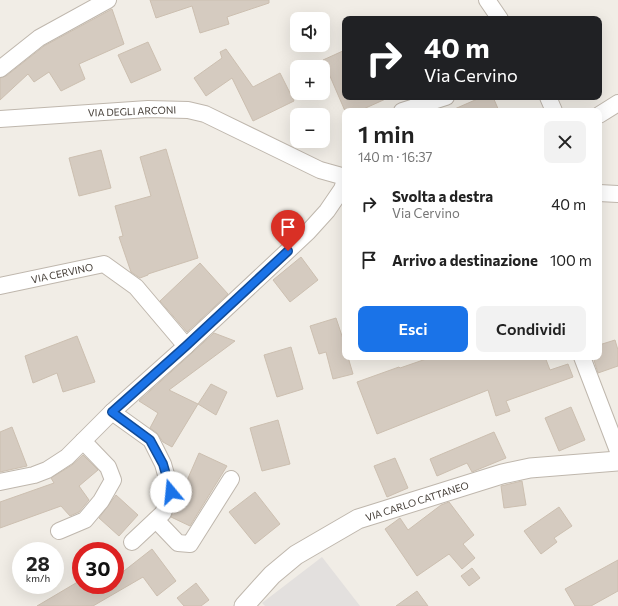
<!DOCTYPE html>
<html lang="it">
<head>
<meta charset="utf-8">
<style>
  body { margin:0; font-family:Commissioner,sans-serif; background:#f2f2f2; color:#222; height:100vh; display:flex; flex-direction:column; font-size:15px; white-space:nowrap }
  * { box-sizing:border-box; margin:0 }
  p { font-size:13px; color:#767676 }
  .icon { flex:none; width:22px; height:22px; fill:none; stroke:currentColor; stroke-width:2; stroke-linecap:round; stroke-linejoin:round }
  .map { position:relative; flex:1; overflow:hidden }
  .sheet { position:absolute; left:342px; top:108px; width:260px; height:252px; display:flex; flex-direction:column; background:#fff; border-radius:8px; box-shadow:0 4px 16px #0002 }
  .sheet>* { flex:none }
  .hud { position:absolute; left:342px; top:16px; width:260px; height:84px; border-radius:8px; box-shadow:0 4px 16px #0002; background:#202124; color:#fff; overflow:hidden }
  .fabs { position:absolute; left:290px; top:12px; display:grid; gap:8px }
  .fabs a { display:grid; place-items:center; width:40px; height:40px; border-radius:8px; background:#fff; box-shadow:0 4px 16px #0002; font-size:20px }
  .speed { position:absolute; left:12px; top:542px; display:flex; gap:8px; font-size:20px; font-weight:700; text-align:center }
  .speed>* { display:grid; place-content:center; width:52px; height:52px; border-radius:50%; background:#fff; box-shadow:0 4px 16px #0002; line-height:1 }
  .speed small { font-size:10px; font-weight:400 }
  .speed .limit { border:6px solid #d22; background:#fff; color:#111 }
  .pin { position:absolute; display:grid; place-items:center; width:34px; height:34px; color:#fff; margin:-41px -17px; border-radius:50% 50% 50% 0; rotate:-45deg; box-shadow:0 0 4px #0007 }
  .pin .icon { rotate:45deg }
  .me { position:absolute; width:44px; margin:-22px; rotate:343deg; stroke-linejoin:round; filter:drop-shadow(0 0 3px #0008) }
  .turn { display:flex; align-items:center; gap:14px; height:84px; padding:0 16px; font-size:18px }
  .turn .icon { width:52px; height:52px; stroke-width:2.5 }
  .turn b { display:block; font-size:28px; line-height:34px }
  .round { display:grid; place-items:center; flex:none; width:42px; height:42px; border-radius:8px; background:#f2f2f2 }
  .headline { display:flex; align-items:center; justify-content:space-between; height:68px; padding:0 16px }
  h1 { font-size:24px; font-weight:600; line-height:30px }
  .action { display:flex; gap:8px; margin-top:auto; padding:8px 16px }
  .action a { flex:1; height:46px; border-radius:8px; background:#1a73e8; color:#fff; font-size:16px; font-weight:600; line-height:46px; text-align:center }
  .action a+a { background:#f2f2f2; color:#222 }
  ul { padding:0; list-style:none }
  li { display:flex; align-items:center; gap:12px; height:56px; padding:0 16px }
  li div { flex:1 }
  li b { display:block; font-size:15px }
  li em { font-style:normal }
  .map>svg:first-child { display:block }
  .parking { fill:#e3e0de }
  .building { fill:#d5cbc0; stroke:#ccbfb0 }
  .lines { fill:none; stroke-linecap:round; stroke-linejoin:round }
  .minor-casing { stroke:#bfb7ad; stroke-width:18 }
  .tertiary-casing { stroke:#bfb7ad; stroke-width:21 }
  .minor { stroke:#fff; stroke-width:16 }
  .tertiary { stroke:#fff; stroke-width:19 }
  .route-casing { stroke:#114b97; stroke-width:10 }
  .route { stroke:#1a73e8; stroke-width:7 }
  .labels { text-anchor:middle; stroke-width:3; stroke-linejoin:round; paint-order:stroke }
  .street-label { font-size:10px; fill:#443d36; stroke:#fff }
</style>
</head>
<body>
<div class="map">
<svg width="618" height="606" viewBox="0 0 618 606">
  <rect width="100%" height="100%" fill="#f1ede6"/>
  <path class="parking" d="M 322,557 L 360,606 L 265,606 L 262,603 Z"/>
  <g class="building">
    <path d="M 150,0 L 269,0 L 269,3 L 227,17 L 229,24 L 200,33 L 192,6 L 156,18 Z"/>
    <path d="M 112,9 L 124,44 L 79,64 L 85,79 L 61,91 L 49,72 L 34,82 L 28,74 L 0,100 L 0,78 L 6,76 L 44,46 Z"/>
    <path d="M 148,42 L 161,70 L 131,83 L 118,55 Z"/>
    <path d="M 226,49 L 253,87 L 280,73 L 294,101 L 253,121 L 232,78 L 206,96 L 194,78 L 222,58 L 220,52 Z"/>
    <path d="M 345,50 L 345,97 L 390,97 L 359,111 L 345,111 L 323,60 Z"/>
    <path d="M 482,97 L 493,97 L 499,111 L 450,111 Z"/>
    <path d="M 166,149 L 198,258 L 148,274 L 148,275 L 140,278 L 131,272 L 119,237 L 123,236 L 115,206 L 151,196 L 140,157 Z"/>
    <path d="M 101,150 L 111,188 L 79,196 L 69,158 Z"/>
    <path d="M 301,257 L 318,280 L 290,302 L 273,280 Z"/>
    <path d="M 200,263 L 228,294 L 187,332 L 160,301 Z"/>
    <path d="M 336,318 L 345,345 L 345,357 L 348,357 L 353,374 L 333,379 L 326,352 L 319,354 L 310,326 Z"/>
    <path d="M 214,333 L 235,341 L 169,390 L 198,404 L 172,447 L 163,442 L 157,433 L 150,428 L 158,413 L 139,401 Z"/>
    <path d="M 77,336 L 95,382 L 63,392 L 57,373 L 33,383 L 25,356 Z"/>
    <path d="M 615,340 L 618,350 L 618,366 L 598,373 L 593,357 L 599,357 L 599,345 Z"/>
    <path d="M 291,347 L 303,389 L 277,397 L 264,355 Z"/>
    <path d="M 432,357 L 545,357 L 550,370 L 568,364 L 573,377 L 506,401 L 510,411 L 496,416 L 488,390 L 377,434 L 357,382 L 399,367 L 400,368 Z"/>
    <path d="M 211,384 L 227,392 L 216,415 L 198,404 Z"/>
    <path d="M 571,407 L 585,440 L 559,451 L 545,418 Z"/>
    <path d="M 278,420 L 290,464 L 262,471 L 250,428 Z"/>
    <path d="M 12,427 L 27,466 L 0,472 L 0,432 Z"/>
    <path d="M 494,432 L 506,458 L 472,472 L 467,463 L 437,476 L 430,459 Z"/>
    <path d="M 199,453 L 227,466 L 190,526 L 171,517 Z"/>
    <path d="M 83,455 L 98,470 L 79,486 L 89,500 L 79,512 L 70,516 L 61,506 L 0,528 L 0,502 L 54,483 L 51,478 L 72,465 Z"/>
    <path d="M 395,458 L 408,488 L 387,497 L 374,466 Z"/>
    <path d="M 522,481 L 526,505 L 504,508 L 501,486 Z"/>
    <path d="M 255,492 L 280,524 L 255,544 L 229,512 Z"/>
    <path d="M 116,495 L 138,515 L 119,536 L 99,518 Z"/>
    <path d="M 449,502 L 474,535 L 463,544 L 475,558 L 462,569 L 449,554 L 417,576 L 385,529 L 400,518 L 408,530 L 441,505 Z"/>
    <path d="M 559,507 L 572,526 L 554,538 L 557,542 L 541,554 L 524,531 Z"/>
    <path d="M 152,549 L 176,581 L 157,596 L 143,577 L 93,606 L 37,606 L 81,580 L 81,585 L 115,585 L 115,578 Z"/>
    <path d="M 618,560 L 618,591 L 591,606 L 575,606 L 565,589 Z"/>
    <path d="M 472,568 L 480,578 L 469,586 L 461,576 Z"/>
    <path d="M 196,583 L 209,600 L 201,606 L 184,606 L 177,598 Z"/>
    <path d="M 417,591 L 428,606 L 396,606 Z"/>
  </g>
  <g class="lines">
    <g class="minor-casing">
      <g id="minor">
        <path d="M 487,0 L 500,19"/>
        <path d="M 0,69 L 39,38 L 108,0"/>
        <path d="M 548,97 L 554,111"/>
        <path d="M 402,111 L 446,97"/>
        <path d="M 599,115 L 618,103"/>
        <path d="M 0,119 L 148,109 L 188,110 L 205,114 L 320,170 L 345,177"/>
        <path d="M 599,193 L 618,194"/>
        <path d="M 0,286 L 104,264 L 136,287 L 186,346"/>
        <path d="M 582,357 L 618,451"/>
        <path d="M 112,412 L 151,440 L 163,464 L 171,492 L 163,513 L 132,542"/>
        <path d="M 0,482 L 34,475 L 47,470 L 67,457 L 112,412 L 186,346 L 308,232 L 327,211 L 342,189 L 345,180"/>
        <path d="M 156,520 L 178,543 L 190,544 L 231,479"/>
        <path d="M 59,531 L 85,520 L 101,501 L 113,480 L 108,467 L 83,441"/>
      </g>
    </g>
    <g class="tertiary-casing">
      <path id="tertiary" d="M 244,606 L 272,575 L 296,555 L 358,519 L 502,474 L 530,468 L 618,461"/>
    </g>
    <use href="#minor" class="minor"/>
    <use href="#tertiary" class="tertiary"/>
  </g>
  <g class="lines">
    <g class="route-casing">
      <path id="route" d="M 171,492 L 163,464 L 150,440 L 112,412 L 186,346 L 288,251"/>
    </g>
    <use href="#route" class="route"/>
  </g>
  <g class="labels">
    <g class="street-label">
      <text transform="translate(132 111) rotate(-2)" y="4">VIA DEGLI ARCONI</text>
      <text transform="translate(62 273) rotate(-12)" y="4">VIA CERVINO</text>
      <text transform="translate(417 501) rotate(-18)" y="4">VIA CARLO CATTANEO</text>
    </g>
  </g>
</svg>
<div class="fabs">
<a><svg class="icon" aria-label="sound" viewBox="0 0 24 24"><path d="M4 9h4l5-4v14l-5-4H4zM17 9q2 3 0 6"/></svg></a>
<a>+</a>
<a>−</a>
</div>
<div class="speed"><div>28<small>km/h</small></div><div class="limit">30</div></div>
<div class="pin" style="left:288px;top:251px;background:#d93025"><svg class="icon" aria-label="arrive" viewBox="0 0 24 24"><path d="M6 21V4h12l-3 4 3 4H6"/></svg></div>
<svg class="me" style="left:171px;top:492px" viewBox="-20 -20 40 40"><circle r="19" fill="#fff"/><path d="M0-13L10 11 0 6-10 11z" fill="#1a73e8"/></svg>
<div class="hud">
<div class="turn"><svg class="icon" aria-label="right" viewBox="0 0 24 24"><path d="M7 20v-9h11M14 6l5 5-5 5"/></svg><div><b>40 m</b>Via Cervino</div></div>
</div>
<section class="sheet">
<div class="headline"><div><h1>1 min</h1><p>140 m · 16:37</p></div><a class="round"><svg class="icon" aria-label="close" viewBox="0 0 24 24"><path d="M6 6l12 12M18 6L6 18"/></svg></a></div>
<ul>
<li><svg class="icon" aria-label="right" viewBox="0 0 24 24"><path d="M7 20v-9h11M14 6l5 5-5 5"/></svg><div><b>Svolta a destra</b><p>Via Cervino</p></div><em>40 m</em></li>
<li><svg class="icon" aria-label="arrive" viewBox="0 0 24 24"><path d="M6 21V4h12l-3 4 3 4H6"/></svg><div><b>Arrivo a destinazione</b></div><em>100 m</em></li>
</ul>
<div class="action"><a>Esci</a><a>Condividi</a></div>
</section>
</div>
</body>
</html>
